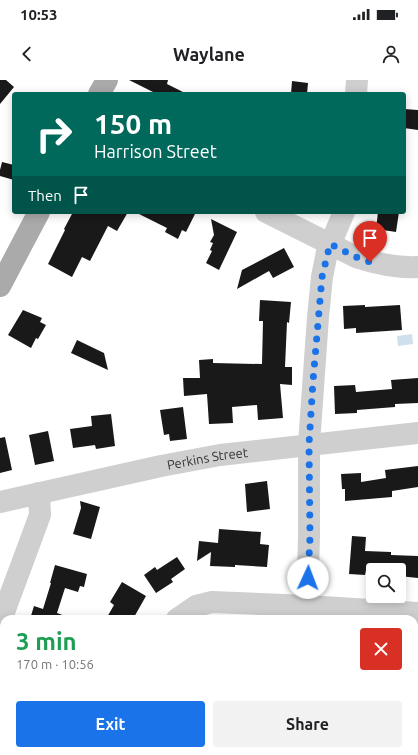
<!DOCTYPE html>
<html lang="en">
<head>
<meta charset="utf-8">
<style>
  body { margin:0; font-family:Ubuntu,sans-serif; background:#f2f2f2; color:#202124; height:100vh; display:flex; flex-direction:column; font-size:15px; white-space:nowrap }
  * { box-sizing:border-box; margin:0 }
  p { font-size:13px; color:#757577 }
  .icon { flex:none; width:22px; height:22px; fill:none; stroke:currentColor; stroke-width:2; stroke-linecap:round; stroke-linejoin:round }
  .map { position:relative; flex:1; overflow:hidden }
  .side { position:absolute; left:0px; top:535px; width:418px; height:140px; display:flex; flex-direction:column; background:#fff; border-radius:12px 12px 0 0; box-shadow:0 2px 10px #0003 }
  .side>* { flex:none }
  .banner { position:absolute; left:12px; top:12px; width:394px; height:122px; border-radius:4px; box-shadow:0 2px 10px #0003; background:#00695c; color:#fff; overflow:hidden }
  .buttons { position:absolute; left:366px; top:483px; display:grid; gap:8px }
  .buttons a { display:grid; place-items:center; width:40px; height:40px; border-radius:4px; background:#fff; box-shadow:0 2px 10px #0003; font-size:20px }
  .pin { position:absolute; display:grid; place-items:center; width:34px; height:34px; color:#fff; margin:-41px -17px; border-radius:50% 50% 50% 0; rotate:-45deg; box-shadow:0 0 4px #0007 }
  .pin .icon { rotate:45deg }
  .me { position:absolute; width:44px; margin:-22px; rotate:2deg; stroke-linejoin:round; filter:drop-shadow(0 0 3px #0008) }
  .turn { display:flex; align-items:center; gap:14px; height:84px; padding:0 16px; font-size:18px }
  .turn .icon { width:52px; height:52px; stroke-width:2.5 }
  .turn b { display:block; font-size:28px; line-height:34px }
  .then { display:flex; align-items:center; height:38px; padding:0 16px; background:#0003; gap:8px; font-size:15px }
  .round { display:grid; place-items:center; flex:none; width:42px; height:42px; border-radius:4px; background:#f2f2f2 }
  .head { display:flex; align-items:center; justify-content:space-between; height:68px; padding:0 16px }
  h1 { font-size:24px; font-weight:600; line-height:30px; color:#1e9e55 }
  .button { display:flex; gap:8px; margin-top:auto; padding:8px 16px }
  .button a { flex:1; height:46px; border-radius:4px; background:#1a73e8; color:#fff; font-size:16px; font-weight:600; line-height:46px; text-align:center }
  .button a+a { background:#f2f2f2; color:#202124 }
  .status { display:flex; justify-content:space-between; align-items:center; height:28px; padding:0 20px; background:#fff; direction:ltr }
  .status svg { height:11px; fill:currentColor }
  header { display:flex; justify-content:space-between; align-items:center; height:52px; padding:0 16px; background:#fff; font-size:18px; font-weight:600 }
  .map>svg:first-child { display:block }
  .water { fill:#cee0ec }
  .building { fill:#191919 }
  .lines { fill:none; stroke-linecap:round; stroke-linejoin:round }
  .minor { stroke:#cfcfcf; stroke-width:22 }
  .major { stroke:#aaa; stroke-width:22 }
  .route { stroke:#1a73e8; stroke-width:7; stroke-dasharray:0 12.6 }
  .labels { text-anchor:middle; stroke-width:4; stroke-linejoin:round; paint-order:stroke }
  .street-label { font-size:13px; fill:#323232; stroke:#fff }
</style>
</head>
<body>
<div class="status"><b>10:53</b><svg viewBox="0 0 49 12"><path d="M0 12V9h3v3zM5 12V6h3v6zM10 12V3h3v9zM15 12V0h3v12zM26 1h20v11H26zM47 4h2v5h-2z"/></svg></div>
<header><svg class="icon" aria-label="back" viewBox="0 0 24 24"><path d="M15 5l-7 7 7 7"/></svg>Waylane<svg class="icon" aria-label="person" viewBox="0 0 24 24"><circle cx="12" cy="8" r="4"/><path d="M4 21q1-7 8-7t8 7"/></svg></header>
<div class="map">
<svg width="418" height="675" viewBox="0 0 418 675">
  <rect width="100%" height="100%" fill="#fff"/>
  <path class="water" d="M 412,254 L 413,264 L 398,266 L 397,256 Z"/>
  <g class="building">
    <path d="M 0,0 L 6,0 L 14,7 L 0,24 Z"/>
    <path d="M 129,0 L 168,0 L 167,4 L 187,14 L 157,14 Z"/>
    <path d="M 292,1 L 308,3 L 307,14 L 291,14 Z"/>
    <path d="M 404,29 L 418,30 L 418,50 L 404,48 Z"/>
    <path d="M 2,82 L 14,85 L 14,100 L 0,96 L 0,90 Z"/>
    <path d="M 73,132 L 128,132 L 117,151 L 108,146 L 90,181 L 82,177 L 72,197 L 48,184 L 65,150 L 64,149 Z"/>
    <path d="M 135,132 L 196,132 L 186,152 L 182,150 L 178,159 L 165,152 L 167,148 Z"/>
    <path d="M 378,132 L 399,132 L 396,152 L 376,149 Z"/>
    <path d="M 211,139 L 237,152 L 219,190 L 206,183 L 212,171 L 210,170 L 213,163 L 210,162 L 214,155 Z"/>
    <path d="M 284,168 L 294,187 L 273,198 L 269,191 L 237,209 L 242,190 Z"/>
    <path d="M 260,220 L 291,222 L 289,243 L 287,242 L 285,287 L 292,287 L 292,305 L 280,304 L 283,338 L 258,340 L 257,325 L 232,327 L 233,343 L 209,344 L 207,314 L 184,316 L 183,298 L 200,298 L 199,280 L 213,279 L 213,283 L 262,284 L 263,241 L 259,241 Z"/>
    <path d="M 365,225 L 365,227 L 400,225 L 402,250 L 356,253 L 356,248 L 344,249 L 343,226 Z"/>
    <path d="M 23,230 L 42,238 L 40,242 L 46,245 L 38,259 L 36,258 L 31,268 L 8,255 Z"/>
    <path d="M 77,260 L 104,273 L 108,290 L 71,273 Z"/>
    <path d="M 418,298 L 418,323 L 395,324 L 395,327 L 357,330 L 357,333 L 335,334 L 334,306 L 355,305 L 356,312 L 392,309 L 391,300 Z"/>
    <path d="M 183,327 L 187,359 L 170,361 L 169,354 L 164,355 L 160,330 Z"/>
    <path d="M 111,334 L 115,366 L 96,369 L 95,365 L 73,368 L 70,349 L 92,346 L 91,336 Z"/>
    <path d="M 48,351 L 54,381 L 35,385 L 29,355 Z"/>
    <path d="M 5,357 L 12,390 L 0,393 L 0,358 Z"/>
    <path d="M 418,386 L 418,407 L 392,411 L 392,417 L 345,421 L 345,409 L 342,409 L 341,394 L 361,393 L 361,402 L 386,398 L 385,390 Z"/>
    <path d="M 267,401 L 270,429 L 247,432 L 245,404 Z"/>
    <path d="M 80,421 L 100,427 L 91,459 L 73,454 L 81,428 Z"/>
    <path d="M 219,449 L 261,452 L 260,464 L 269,465 L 267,487 L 235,485 L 235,487 L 210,486 L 211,472 L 197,481 L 199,461 L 218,463 Z"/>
    <path d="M 352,456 L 366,457 L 365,471 L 391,472 L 391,475 L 418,476 L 418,498 L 399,496 L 399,490 L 366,490 L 365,495 L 349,494 Z"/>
    <path d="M 177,477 L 185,489 L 171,499 L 173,502 L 156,513 L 144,495 L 155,487 L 157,490 Z"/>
    <path d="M 55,485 L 87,494 L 84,507 L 80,506 L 78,512 L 65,508 L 57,533 L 68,537 L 67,539 L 30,539 L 34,526 L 43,529 L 51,503 L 50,503 Z"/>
    <path d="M 122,502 L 146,516 L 133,539 L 106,539 L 114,525 L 110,522 Z"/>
  </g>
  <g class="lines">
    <g class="minor">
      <path d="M 356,14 L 357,0"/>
      <path d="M 266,132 L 356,177 C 377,184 396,188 418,187"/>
      <path id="s1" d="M 0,422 L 161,386 L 220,375 L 418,353"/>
      <path d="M 307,526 L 309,457 L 309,364 L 318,237 L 322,197 L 327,172 L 344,132"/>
      <path d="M 177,539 L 196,526 L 212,522 L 307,526 L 418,533"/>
      <path d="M 0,543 L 40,435 L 39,413"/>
      <path d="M 126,675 L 127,671"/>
      <path d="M 385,675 L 386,671"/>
    </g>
    <g class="major">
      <path d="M 99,14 L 107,0"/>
      <path d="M 0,206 L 39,132"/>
    </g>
  </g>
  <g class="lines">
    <path class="route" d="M 308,498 L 310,457 L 309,364 L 313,301 L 322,197 L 330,164 L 356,177 L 370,182"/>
  </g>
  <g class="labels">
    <g class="street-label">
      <text dy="5" stroke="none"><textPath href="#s1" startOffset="212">Perkins Street</textPath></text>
    </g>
  </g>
</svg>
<div class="buttons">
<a><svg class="icon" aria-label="search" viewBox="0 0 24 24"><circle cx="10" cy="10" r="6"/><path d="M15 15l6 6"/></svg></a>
</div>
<div class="pin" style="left:370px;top:182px;background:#d93025"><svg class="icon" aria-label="arrive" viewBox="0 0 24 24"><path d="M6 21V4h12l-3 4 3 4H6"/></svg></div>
<svg class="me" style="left:308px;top:498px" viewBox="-20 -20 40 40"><circle r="19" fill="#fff"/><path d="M0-13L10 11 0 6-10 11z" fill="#1a73e8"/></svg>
<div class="banner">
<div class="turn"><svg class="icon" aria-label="right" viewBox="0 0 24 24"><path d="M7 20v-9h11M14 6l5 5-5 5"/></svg><div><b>150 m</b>Harrison Street</div></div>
<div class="then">Then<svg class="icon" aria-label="arrive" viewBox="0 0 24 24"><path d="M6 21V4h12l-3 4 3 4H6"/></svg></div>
</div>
<section class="side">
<div class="head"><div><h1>3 min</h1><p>170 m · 10:56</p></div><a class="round" style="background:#d93025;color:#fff"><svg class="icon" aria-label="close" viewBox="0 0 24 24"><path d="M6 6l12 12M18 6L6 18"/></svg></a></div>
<div class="button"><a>Exit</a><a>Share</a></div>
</section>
</div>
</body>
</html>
